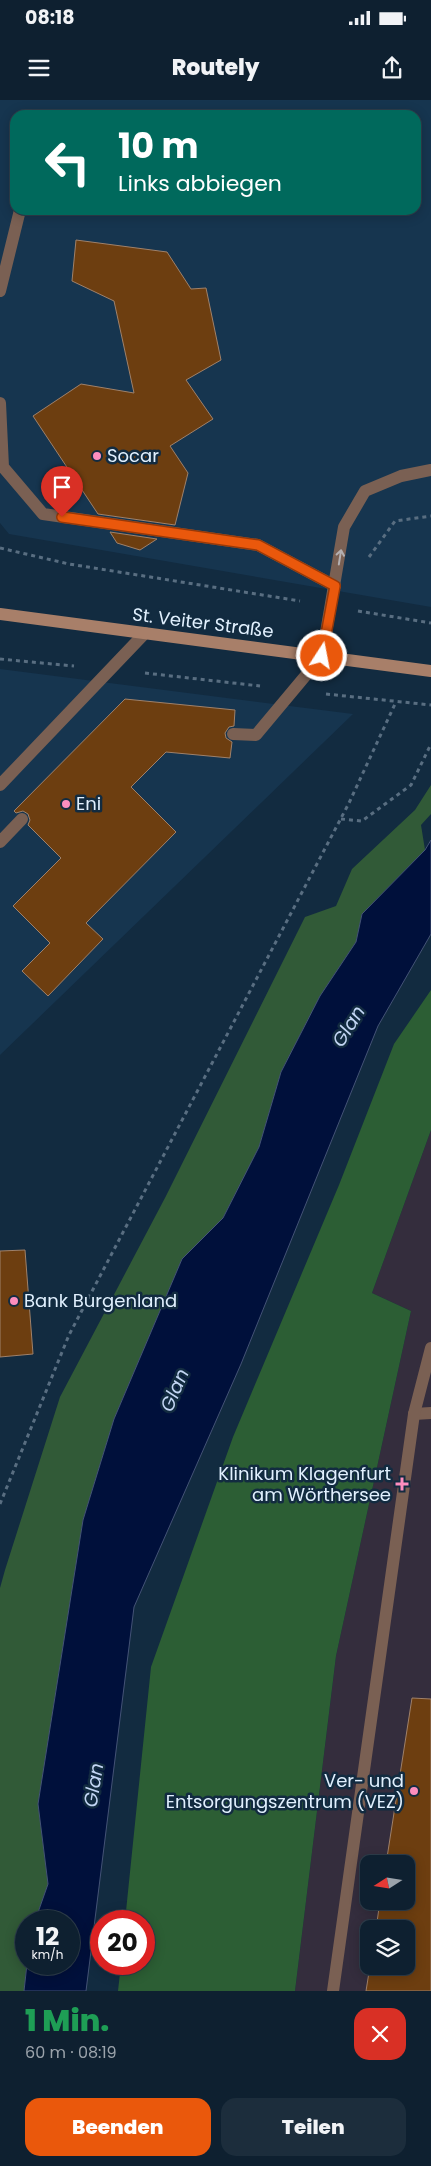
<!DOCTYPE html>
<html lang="de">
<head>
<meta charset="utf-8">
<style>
  body { margin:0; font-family:Poppins,sans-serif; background:#1c2d3c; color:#f1f3f6; height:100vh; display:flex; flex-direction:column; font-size:19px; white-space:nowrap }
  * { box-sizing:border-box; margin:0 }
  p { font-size:16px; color:#9ba3ab }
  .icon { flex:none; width:28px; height:28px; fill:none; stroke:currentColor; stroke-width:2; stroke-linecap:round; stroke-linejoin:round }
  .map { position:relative; height:1891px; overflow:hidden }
  .drawer { display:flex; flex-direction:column; background:#0e2030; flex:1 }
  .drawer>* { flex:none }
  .hud { position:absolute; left:10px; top:10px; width:411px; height:105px; border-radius:15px; box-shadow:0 2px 12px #0003,0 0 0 1px #2e3e4c; background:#00695c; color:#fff; overflow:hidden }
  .needle { width:32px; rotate:258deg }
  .fabs { position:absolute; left:360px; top:1755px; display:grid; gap:10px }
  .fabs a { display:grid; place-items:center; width:55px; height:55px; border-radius:10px; background:#0e2030; box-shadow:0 2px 12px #0003,0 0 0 1px #2e3e4c; font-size:25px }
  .speed { position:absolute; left:15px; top:1810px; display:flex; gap:10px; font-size:25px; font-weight:700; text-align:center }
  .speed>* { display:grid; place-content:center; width:65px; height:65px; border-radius:50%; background:#0e2030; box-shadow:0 2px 12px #0003,0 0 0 1px #2e3e4c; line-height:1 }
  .speed small { font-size:12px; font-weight:400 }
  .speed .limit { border:8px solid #d22; background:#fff; color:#111 }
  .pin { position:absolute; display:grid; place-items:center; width:42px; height:42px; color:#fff; margin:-51px -21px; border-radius:50% 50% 50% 0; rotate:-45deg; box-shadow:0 0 5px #0007 }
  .pin .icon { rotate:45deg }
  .me { position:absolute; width:55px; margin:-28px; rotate:11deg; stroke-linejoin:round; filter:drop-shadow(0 0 4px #0008) }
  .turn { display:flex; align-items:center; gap:18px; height:105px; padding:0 25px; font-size:22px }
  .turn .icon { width:65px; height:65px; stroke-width:2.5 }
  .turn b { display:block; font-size:35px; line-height:42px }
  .round { display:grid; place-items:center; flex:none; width:52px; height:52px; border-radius:15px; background:#1c2d3c }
  .overview { display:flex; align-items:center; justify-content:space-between; height:85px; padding:0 25px }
  h1 { font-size:30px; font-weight:800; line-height:38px; color:#1e9e55 }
  .button { display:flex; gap:10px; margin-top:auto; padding:10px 25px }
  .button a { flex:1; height:58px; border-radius:15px; background:#ea580c; color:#fff; font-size:20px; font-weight:800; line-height:58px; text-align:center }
  .button a+a { background:#1c2d3c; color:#f1f3f6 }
  .status { display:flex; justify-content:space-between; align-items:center; height:35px; padding:0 25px; background:#0e2030; direction:ltr }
  .status svg { height:14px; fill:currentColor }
  header { display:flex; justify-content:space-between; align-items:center; height:65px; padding:0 25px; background:#0e2030; font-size:22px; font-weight:800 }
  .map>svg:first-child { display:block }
  .built { fill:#16354f; fill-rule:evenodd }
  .medical { fill:#342d3d; fill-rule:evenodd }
  .green { fill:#315a37 }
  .forest { fill:#2c5e34 }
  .water { fill:#00103b; stroke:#445376 }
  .building { fill:#6d3e10; stroke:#9f816a }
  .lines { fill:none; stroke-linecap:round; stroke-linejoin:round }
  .path { stroke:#596e81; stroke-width:3; stroke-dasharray:4 4; stroke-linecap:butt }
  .service { stroke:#7a6053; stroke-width:12 }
  .secondary { stroke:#a87f69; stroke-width:12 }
  .oneway { stroke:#b3afb1 }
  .route-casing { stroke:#983908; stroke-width:12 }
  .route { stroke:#ea580c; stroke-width:9 }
  .poi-dot { fill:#fd8ebe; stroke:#122b40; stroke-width:2 }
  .labels { text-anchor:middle; stroke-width:5; stroke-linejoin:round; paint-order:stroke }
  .poi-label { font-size:18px; fill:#e1f0fe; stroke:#122b40; text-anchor:start }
  .street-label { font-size:18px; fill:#e1f0fe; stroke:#122b40 }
  .water-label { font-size:19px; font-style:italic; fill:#c3d6f4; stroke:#122b40 }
</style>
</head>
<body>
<div class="status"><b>08:18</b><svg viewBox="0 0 49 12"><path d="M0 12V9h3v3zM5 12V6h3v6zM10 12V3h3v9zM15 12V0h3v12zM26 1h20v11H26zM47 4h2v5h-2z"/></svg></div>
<header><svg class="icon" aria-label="menu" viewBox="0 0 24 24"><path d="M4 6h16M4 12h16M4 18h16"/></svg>Routely<svg class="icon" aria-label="share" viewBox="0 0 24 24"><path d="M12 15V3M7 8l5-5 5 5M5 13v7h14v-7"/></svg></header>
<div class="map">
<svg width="431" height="1891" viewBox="0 0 431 1891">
  <rect width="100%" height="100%" fill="#122b40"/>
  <g class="built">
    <path d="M 0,0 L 431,0 L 431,507 L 9,434 L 0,423 ZM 15,15 L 416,15 L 416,110 L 15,110 Z"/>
    <path d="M 0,569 L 353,614 L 0,955 Z"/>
  </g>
  <path class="medical" d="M 431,1030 L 431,1891 L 295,1891 L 336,1556 L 411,1211 L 372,1193 ZM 369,1764 L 406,1764 L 406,1801 L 369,1801 ZM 369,1829 L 406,1829 L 406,1866 L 369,1866 Z"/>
  <path class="green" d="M 431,685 L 431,714 L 421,725 L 425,750 L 362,814 L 356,842 L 320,896 L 281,972 L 259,1047 L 223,1118 L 182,1159 L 114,1319 L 83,1420 L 38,1704 L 48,1784 L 35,1821 L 26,1821 L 27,1864 L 24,1891 L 0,1891 L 0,1488 L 5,1470 L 60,1297 L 166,1096 L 305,817 L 336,806 L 352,769 L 415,710 Z"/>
  <path class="forest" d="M 431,890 L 431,1030 L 372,1193 L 411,1211 L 336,1556 L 295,1891 L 118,1891 L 121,1864 L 144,1864 L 144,1821 L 125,1821 L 151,1567 L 233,1337 L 339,1085 L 394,944 Z"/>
  <path class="water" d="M 431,740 L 431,834 L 378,926 L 241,1264 L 134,1507 L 86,1891 L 24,1891 L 27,1864 L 69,1864 L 69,1821 L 35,1821 L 48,1784 L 38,1704 L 83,1420 L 114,1319 L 182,1159 L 223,1118 L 259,1047 L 281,972 L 320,896 L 356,842 L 362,814 L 425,750 Z"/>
  <g class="building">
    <path d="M 76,140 L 167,152 L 191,189 L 206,188 L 221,260 L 186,280 L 213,319 L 170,346 L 188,373 L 175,425 L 98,414 L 33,316 L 81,284 L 134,293 L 114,201 L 72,181 Z"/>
    <path d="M 110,432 L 157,439 L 140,450 L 117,443 Z"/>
    <path d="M 125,599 L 235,610 L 234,626 L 229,627 L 225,633 L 226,638 L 232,642 L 230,658 L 166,652 L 131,687 L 176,732 L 86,823 L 103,839 L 48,896 L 22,871 L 50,843 L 13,806 L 61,758 L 28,725 L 30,720 L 28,714 L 23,711 L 16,713 L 14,711 Z"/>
    <path d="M 25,1150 L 33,1254 L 0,1257 L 0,1151 Z"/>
    <path d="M 412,1598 L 431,1599 L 431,1891 L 366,1891 L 370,1866 L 406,1866 L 406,1829 L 376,1829 L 380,1801 L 406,1801 L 406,1764 L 386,1764 Z"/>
  </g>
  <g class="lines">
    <g class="path">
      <path d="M 0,448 L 69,464 L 300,501"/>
      <path d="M 369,457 L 395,421 L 431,416"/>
      <path d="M 358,511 L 431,523"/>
      <path d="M 0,559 L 74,566"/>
      <path d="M 145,573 L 260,586"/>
      <path d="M 326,594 L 431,605"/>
      <path d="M 341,719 L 362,721 L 411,685 L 431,644"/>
      <path d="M 0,1404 L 69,1235 L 349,703 L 395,604"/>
    </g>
    <g class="service">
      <path d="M 0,191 L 20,110"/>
      <path d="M 0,303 L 3,367 L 43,414 L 258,445 L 335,486"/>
      <path d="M 233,634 L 256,635 L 322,556 L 344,427 L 365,391 L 401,376 L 431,370"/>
      <path d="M 0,685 L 145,533"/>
      <path d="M 0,742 L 22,719"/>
      <path d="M 414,1314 L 431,1313"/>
      <path d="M 333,1891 L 414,1314 L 431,1248"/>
    </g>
    <path class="secondary" d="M 0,514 L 431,571"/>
  </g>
  <defs><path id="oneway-shaft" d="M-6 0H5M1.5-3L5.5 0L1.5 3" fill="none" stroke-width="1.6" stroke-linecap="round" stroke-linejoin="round" transform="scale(1.25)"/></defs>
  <use class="oneway" href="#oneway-shaft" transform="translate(340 457) rotate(-81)"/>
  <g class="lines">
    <g class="route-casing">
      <path id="route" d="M 62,417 L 258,445 L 335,486 L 322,556"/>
    </g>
    <use href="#route" class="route"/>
  </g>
  <g class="poi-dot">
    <circle cx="97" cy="356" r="5"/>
    <circle cx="66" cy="704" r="5"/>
    <circle cx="14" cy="1201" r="5"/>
    <path d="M399.5 1376.5h5v5h5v5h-5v5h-5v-5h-5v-5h5z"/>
    <circle cx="414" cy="1691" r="5"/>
  </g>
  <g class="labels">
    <g class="poi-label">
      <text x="107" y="362">Socar</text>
      <text x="76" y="710">Eni</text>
      <text x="24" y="1207">Bank Burgenland</text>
      <text x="391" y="1380" text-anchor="end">Klinikum Klagenfurt<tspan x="391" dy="21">am Wörthersee</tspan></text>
      <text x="404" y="1687" text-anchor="end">Ver- und<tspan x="404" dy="21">Entsorgungszentrum (VEZ)</tspan></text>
    </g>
    <g class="street-label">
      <text transform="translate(203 523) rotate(7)" y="6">St. Veiter Straße</text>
    </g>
    <g class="water-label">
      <text transform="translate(348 926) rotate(-58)" y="7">Glan</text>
      <text transform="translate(174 1290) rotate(-67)" y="7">Glan</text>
      <text transform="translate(93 1685) rotate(-81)" y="7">Glan</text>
    </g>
  </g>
</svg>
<div class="fabs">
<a><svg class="needle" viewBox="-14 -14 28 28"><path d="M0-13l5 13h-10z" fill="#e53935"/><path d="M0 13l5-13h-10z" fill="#9ba3ab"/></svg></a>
<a><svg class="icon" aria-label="layers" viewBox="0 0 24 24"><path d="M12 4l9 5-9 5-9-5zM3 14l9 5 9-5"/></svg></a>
</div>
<div class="speed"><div>12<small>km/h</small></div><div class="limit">20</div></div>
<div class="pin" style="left:62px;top:417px;background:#d93025"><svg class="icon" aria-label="arrive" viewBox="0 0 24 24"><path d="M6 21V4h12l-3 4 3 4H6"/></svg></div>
<svg class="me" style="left:322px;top:556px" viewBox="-20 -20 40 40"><circle r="17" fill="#ea580c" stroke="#fff" stroke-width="3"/><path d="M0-11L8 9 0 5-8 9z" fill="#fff"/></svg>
<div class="hud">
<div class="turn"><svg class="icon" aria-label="left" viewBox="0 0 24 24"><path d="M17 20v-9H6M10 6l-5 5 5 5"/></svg><div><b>10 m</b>Links abbiegen</div></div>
</div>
</div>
<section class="drawer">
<div class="overview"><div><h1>1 Min.</h1><p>60 m · 08:19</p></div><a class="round" style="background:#d93025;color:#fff"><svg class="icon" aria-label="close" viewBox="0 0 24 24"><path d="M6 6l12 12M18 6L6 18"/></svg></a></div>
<div class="button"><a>Beenden</a><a>Teilen</a></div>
</section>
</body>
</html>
